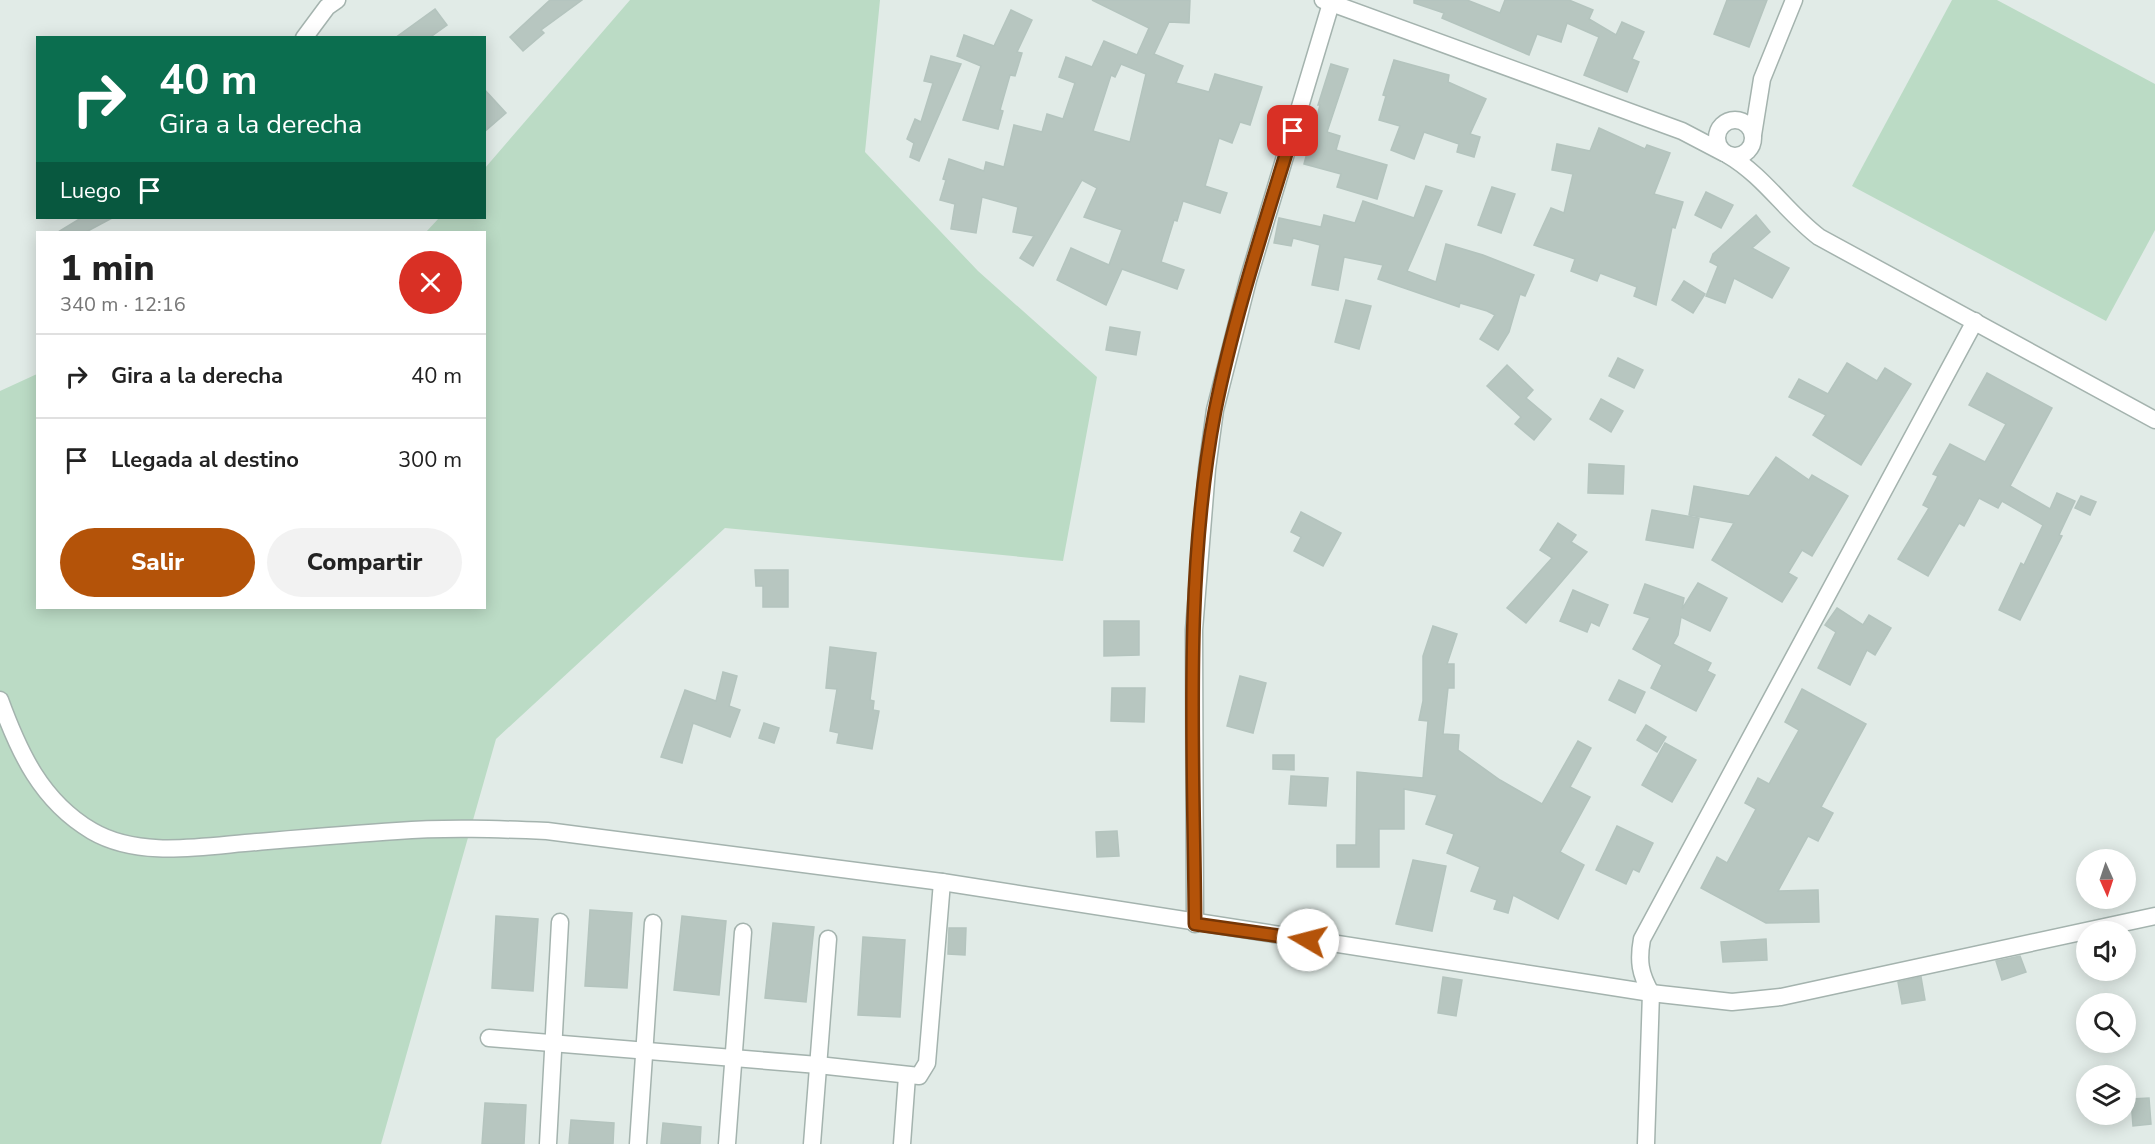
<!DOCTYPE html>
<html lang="es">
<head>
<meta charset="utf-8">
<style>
  body { margin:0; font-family:"Nunito Sans",sans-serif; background:#f2f2f2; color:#222; height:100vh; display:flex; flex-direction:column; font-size:22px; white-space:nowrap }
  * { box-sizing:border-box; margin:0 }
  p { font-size:20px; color:#767676 }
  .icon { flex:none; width:33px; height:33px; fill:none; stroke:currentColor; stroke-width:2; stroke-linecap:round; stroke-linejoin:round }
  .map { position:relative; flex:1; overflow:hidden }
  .sheet { position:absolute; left:36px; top:231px; width:450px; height:378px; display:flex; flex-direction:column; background:#fff; border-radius:0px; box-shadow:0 3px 15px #0003 }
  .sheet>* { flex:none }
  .guide { position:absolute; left:36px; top:36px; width:450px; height:183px; border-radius:0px; box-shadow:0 3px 15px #0003; background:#0b6e4f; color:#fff; overflow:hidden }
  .needle { width:39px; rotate:177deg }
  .controls { position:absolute; left:2076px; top:849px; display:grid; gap:12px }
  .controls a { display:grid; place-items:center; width:60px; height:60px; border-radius:50%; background:#fff; box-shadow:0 3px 15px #0003; font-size:30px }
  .pin { position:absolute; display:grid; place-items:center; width:51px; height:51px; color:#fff; margin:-26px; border-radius:12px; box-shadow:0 3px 9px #0006 }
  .me { position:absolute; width:66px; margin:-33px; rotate:278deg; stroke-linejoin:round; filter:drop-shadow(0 0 4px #0008) }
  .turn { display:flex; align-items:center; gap:21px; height:126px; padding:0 24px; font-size:27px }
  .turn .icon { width:78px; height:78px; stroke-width:2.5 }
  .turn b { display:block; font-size:42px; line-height:51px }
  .then { display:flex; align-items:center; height:57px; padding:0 24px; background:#0003; gap:12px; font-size:22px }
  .round { display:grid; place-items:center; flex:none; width:63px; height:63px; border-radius:32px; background:#f2f2f2 }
  .headline { display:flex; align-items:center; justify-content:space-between; height:102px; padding:0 24px }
  h1 { font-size:36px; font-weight:800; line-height:45px }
  .primary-button { display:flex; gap:12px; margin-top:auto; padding:12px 24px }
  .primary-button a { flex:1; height:69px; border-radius:36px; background:#b45309; color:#fff; font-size:24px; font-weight:800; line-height:69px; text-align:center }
  .primary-button a+a { background:#f2f2f2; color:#222 }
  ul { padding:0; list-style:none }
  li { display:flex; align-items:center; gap:18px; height:84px; padding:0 24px; border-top:2px solid #e0e0e0 }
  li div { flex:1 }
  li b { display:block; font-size:22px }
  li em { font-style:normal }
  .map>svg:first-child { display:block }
  .green { fill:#bbdbc5 }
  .building { fill:#b7c6c0; stroke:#b4c4be; stroke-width:1.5; fill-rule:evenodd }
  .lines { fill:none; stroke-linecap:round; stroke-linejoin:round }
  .minor-casing { stroke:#a4b3ae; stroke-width:19 }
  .minor { stroke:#fff; stroke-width:16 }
  .route-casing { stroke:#753606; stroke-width:15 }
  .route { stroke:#b45309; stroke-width:10 }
</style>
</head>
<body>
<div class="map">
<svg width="2155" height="1144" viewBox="0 0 2155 1144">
  <rect width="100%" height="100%" fill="#e1ebe7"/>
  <g class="green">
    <path d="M 630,0 L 880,0 L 865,152 L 978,271 L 1097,377 L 1063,561 L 725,528 L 496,739 L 381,1144 L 0,1144 L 0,391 L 37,374 L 38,608 L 484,608 L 484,232 L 426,232 L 439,218 L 484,218 L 485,168 Z"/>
    <path d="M 1952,0 L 1997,0 L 2155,84 L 2155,230 L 2106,321 L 1852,186 Z"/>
  </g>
  <g class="building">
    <path d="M 550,0 L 582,0 L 541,30 L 544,33 L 523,51 L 510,37 Z"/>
    <path d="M 1092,0 L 1190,0 L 1189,23 L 1169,22 L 1154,54 L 1183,66 L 1176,83 L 1209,92 L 1215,74 L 1262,87 L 1250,125 L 1240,122 L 1232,143 L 1219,138 L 1205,186 L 1227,193 L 1220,213 L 1183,201 L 1177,221 L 1174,220 L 1161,262 L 1184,270 L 1177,289 L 1122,269 L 1106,305 L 1057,280 L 1071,248 L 1109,265 L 1122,230 L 1084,217 L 1097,188 L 1082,180 L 1033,266 L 1020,258 L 1034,236 L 1013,232 L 1018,207 L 982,197 L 976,233 L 951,229 L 955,204 L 940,200 L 946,180 L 943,179 L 949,159 L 984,171 L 986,162 L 1004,167 L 1014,125 L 1042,132 L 1047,114 L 1063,119 L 1075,83 L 1059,77 L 1066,57 L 1092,67 L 1104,41 L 1137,55 L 1149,28 ZM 1121,64 L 1146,74 L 1130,142 L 1093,131 L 1111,75 L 1115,77 Z"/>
    <path d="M 1414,0 L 1467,0 L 1500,13 L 1505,0 L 1569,0 L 1593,10 L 1589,19 L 1616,35 L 1622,22 L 1644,32 L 1632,59 L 1639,62 L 1627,92 L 1584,75 L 1599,37 L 1567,23 L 1561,42 L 1537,34 L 1529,55 L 1442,18 L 1444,13 L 1414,3 Z"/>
    <path d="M 1727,0 L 1767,0 L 1749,47 L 1714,34 Z"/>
    <path d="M 435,9 L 447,25 L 429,38 L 395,38 Z"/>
    <path d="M 1011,10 L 1032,20 L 1017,52 L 1022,53 L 1015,76 L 1010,75 L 1000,110 L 1003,111 L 998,129 L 963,120 L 981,66 L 957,56 L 964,35 L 994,46 Z"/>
    <path d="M 931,56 L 961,64 L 919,161 L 910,157 L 914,143 L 907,139 L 915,119 L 921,122 L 933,83 L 924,81 Z"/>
    <path d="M 1394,60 L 1449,75 L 1448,82 L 1486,99 L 1470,134 L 1480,137 L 1474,157 L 1457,152 L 1459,144 L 1424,132 L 1414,159 L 1391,150 L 1400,126 L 1379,120 L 1386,96 L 1383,95 Z"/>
    <path d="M 1331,64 L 1348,69 L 1327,132 L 1340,136 L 1336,150 L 1387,165 L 1377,199 L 1337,187 L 1341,174 L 1304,164 L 1320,105 L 1318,105 Z"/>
    <path d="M 484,89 L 506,113 L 484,132 Z"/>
    <path d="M 1599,128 L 1645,149 L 1647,145 L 1670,153 L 1654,194 L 1683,202 L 1675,228 L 1672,227 L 1656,305 L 1634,296 L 1637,287 L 1600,273 L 1597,281 L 1571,271 L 1575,259 L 1534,245 L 1551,208 L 1564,213 L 1573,174 L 1552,170 L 1557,144 L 1590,151 Z"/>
    <path d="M 1426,186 L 1442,191 L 1407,271 L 1436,282 L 1446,244 L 1483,255 L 1534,275 L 1525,296 L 1520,294 L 1509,332 L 1498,350 L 1480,339 L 1495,315 L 1487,311 L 1460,303 L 1459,307 L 1378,279 L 1383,265 L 1344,257 L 1338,290 L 1312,285 L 1320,245 L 1293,238 L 1291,246 L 1274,243 L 1279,218 L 1321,227 L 1324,215 L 1355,223 L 1363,201 L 1414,218 Z"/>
    <path d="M 1492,187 L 1515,194 L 1501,233 L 1478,225 Z"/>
    <path d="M 1706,192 L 1733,205 L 1721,228 L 1695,215 Z"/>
    <path d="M 1756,215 L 1770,232 L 1752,248 L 1789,268 L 1772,298 L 1734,278 L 1725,303 L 1706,296 L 1718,266 L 1710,262 L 1713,254 Z"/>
    <path d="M 81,218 L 112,218 L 86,232 L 58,232 Z"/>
    <path d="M 1684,281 L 1705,294 L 1693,313 L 1672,300 Z"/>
    <path d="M 1346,300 L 1371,306 L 1359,349 L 1335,342 Z"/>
    <path d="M 1110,327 L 1140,332 L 1136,355 L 1106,350 Z"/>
    <path d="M 1618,358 L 1643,370 L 1634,388 L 1609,376 Z"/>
    <path d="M 1847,363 L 1877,381 L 1885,368 L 1911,384 L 1861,465 L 1813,435 L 1826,415 L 1789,397 L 1799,379 L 1828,394 Z"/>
    <path d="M 1507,365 L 1533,390 L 1526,398 L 1551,419 L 1534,440 L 1515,424 L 1521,417 L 1487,386 Z"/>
    <path d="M 1987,373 L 2052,408 L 2010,486 L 2050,509 L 2057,493 L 2075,501 L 2059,535 L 2062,536 L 2020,620 L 1999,610 L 2021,563 L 2024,565 L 2043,525 L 2002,501 L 1998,508 L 1979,498 L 1964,526 L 1959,523 L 1928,576 L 1898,559 L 1929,508 L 1923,505 L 1938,476 L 1933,474 L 1950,444 L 1985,462 L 2006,424 L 1969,405 Z"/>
    <path d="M 1601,399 L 1623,411 L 1611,432 L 1590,419 Z"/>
    <path d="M 1776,457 L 1809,480 L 1812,475 L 1848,496 L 1812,556 L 1802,550 L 1788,573 L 1797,578 L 1782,602 L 1712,560 L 1734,523 L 1689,515 L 1694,486 L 1749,496 Z"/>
    <path d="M 1589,464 L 1624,466 L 1623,494 L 1588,493 Z"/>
    <path d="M 2081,496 L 2096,502 L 2090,515 L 2075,508 Z"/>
    <path d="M 1652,510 L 1699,518 L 1693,548 L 1646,540 Z"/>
    <path d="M 1301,512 L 1341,533 L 1323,566 L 1294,551 L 1301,537 L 1291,532 Z"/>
    <path d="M 1558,523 L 1576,535 L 1571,542 L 1587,552 L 1526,623 L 1507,608 L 1552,558 L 1540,550 Z"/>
    <path d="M 755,570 L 788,570 L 788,607 L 763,607 L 763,586 L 756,586 Z"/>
    <path d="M 1698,583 L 1727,598 L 1710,631 L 1681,617 L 1678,635 L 1673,644 L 1711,663 L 1707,671 L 1715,675 L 1696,711 L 1651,688 L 1662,665 L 1633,649 L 1650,618 L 1634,613 L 1645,584 L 1684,598 L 1682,609 Z"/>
    <path d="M 1573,590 L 1608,605 L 1599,626 L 1591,622 L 1587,632 L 1560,621 Z"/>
    <path d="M 1837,608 L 1863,625 L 1869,615 L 1891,628 L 1875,655 L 1867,650 L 1850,685 L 1818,668 L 1836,632 L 1825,625 Z"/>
    <path d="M 1104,621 L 1139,621 L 1139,655 L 1104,656 Z"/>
    <path d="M 1433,626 L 1457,634 L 1447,664 L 1454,664 L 1454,688 L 1448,688 L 1443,734 L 1459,735 L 1458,750 L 1500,780 L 1542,804 L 1578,741 L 1591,748 L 1570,787 L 1590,797 L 1560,852 L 1584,865 L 1558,919 L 1513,895 L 1508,913 L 1494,909 L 1497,900 L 1471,891 L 1480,867 L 1447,853 L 1454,834 L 1426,824 L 1437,795 L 1404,789 L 1404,829 L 1379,829 L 1379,867 L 1337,867 L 1337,845 L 1356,845 L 1357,772 L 1423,778 L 1428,721 L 1419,720 L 1423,701 L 1423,656 Z"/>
    <path d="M 830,647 L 876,653 L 870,700 L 874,701 L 873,710 L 879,711 L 872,749 L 837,743 L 839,733 L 830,731 L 837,689 L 826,688 Z"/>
    <path d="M 723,672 L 737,676 L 729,706 L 740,710 L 730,737 L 693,723 L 682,763 L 661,757 L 685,690 L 716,701 Z"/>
    <path d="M 1240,676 L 1266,683 L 1253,733 L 1227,726 Z"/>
    <path d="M 1619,680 L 1645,692 L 1635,713 L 1609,700 Z"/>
    <path d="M 1112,688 L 1145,688 L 1144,722 L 1111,721 Z"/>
    <path d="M 1802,689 L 1866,724 L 1821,807 L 1833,813 L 1818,841 L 1808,836 L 1778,891 L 1818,890 L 1819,922 L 1766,923 L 1701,888 L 1717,857 L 1727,863 L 1756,809 L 1745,803 L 1758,778 L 1769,784 L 1799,730 L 1785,722 Z"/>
    <path d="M 764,723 L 779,728 L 774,743 L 759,738 Z"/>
    <path d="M 1646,725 L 1666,737 L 1657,752 L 1637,740 Z"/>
    <path d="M 1665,743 L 1696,760 L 1672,802 L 1642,785 Z"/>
    <path d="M 1273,755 L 1294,755 L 1294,770 L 1273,769 Z"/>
    <path d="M 1291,776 L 1328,778 L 1326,806 L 1289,804 Z"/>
    <path d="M 1617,826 L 1653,843 L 1639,872 L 1633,869 L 1626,884 L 1596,870 Z"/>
    <path d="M 1117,831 L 1119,856 L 1097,857 L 1096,832 Z"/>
    <path d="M 1413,860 L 1446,866 L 1432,931 L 1396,924 Z"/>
    <path d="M 590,910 L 632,913 L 627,988 L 585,986 Z"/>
    <path d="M 496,916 L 538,919 L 533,991 L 492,988 Z"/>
    <path d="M 682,916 L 726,921 L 719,995 L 674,990 Z"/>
    <path d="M 773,923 L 814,927 L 806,1002 L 765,998 Z"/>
    <path d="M 949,928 L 966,928 L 965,955 L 948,954 Z"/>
    <path d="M 863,937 L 905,940 L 900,1017 L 858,1015 Z"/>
    <path d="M 1766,939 L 1767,960 L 1723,962 L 1721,942 Z"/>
    <path d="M 2020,956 L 2026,972 L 2002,980 L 1996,961 Z"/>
    <path d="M 1443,977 L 1462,980 L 1456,1016 L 1438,1013 Z"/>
    <path d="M 1921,977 L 1925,1000 L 1902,1004 L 1898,982 Z"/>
    <path d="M 2149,1098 L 2151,1124 L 2133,1126 L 2131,1099 Z"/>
    <path d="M 485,1103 L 526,1105 L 524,1144 L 482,1144 Z"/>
    <path d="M 571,1120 L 614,1123 L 613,1144 L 569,1144 Z"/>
    <path d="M 663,1123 L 701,1127 L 700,1144 L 661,1144 Z"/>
  </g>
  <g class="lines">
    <g class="minor-casing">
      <g id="minor">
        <path d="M 1323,0 L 1682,131 L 1724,153"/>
        <path d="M 304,38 L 327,7 L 337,0"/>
        <circle cx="1735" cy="138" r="18"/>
        <path d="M 1753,135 L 1762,79 L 1794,0"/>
        <path d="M 1728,155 C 1764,176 1786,212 1819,237 L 2155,420"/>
        <path d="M 0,700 C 19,752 41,801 92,831 C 140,859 204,846 257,842 C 304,838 350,834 397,831 C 447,827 497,829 547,831 L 942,882 L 1651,993 L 1732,1002 L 1781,997 L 2155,916"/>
        <path d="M 1195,924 L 1194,630 L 1207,469 L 1215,410 L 1248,280 L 1332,0"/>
        <path d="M 489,1038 L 818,1065 L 919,1076 L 927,1063 L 942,882"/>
        <path d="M 548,1144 L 560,922"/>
        <path d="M 638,1144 L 653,923"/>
        <path d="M 727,1144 L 743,932"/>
        <path d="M 812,1144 L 828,939"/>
        <path d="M 902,1144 L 907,1076"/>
        <path d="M 1646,1144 L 1651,993 C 1640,974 1638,961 1642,939 L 1975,321"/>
      </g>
    </g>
    <use href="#minor" class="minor"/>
  </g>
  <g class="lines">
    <g class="route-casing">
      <path id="route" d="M 1293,131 C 1265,223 1234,316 1215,411 C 1183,579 1194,754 1195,924 L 1308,940"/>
    </g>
    <use href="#route" class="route"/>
  </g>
</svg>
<div class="controls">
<a><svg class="needle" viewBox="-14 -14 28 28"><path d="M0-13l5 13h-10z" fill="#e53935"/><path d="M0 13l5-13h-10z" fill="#767676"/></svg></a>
<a><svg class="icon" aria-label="sound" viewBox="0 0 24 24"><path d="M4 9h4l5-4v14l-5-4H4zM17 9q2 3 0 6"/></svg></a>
<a><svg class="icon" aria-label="search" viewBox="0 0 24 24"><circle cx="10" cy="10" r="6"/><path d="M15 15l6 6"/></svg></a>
<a><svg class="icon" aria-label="layers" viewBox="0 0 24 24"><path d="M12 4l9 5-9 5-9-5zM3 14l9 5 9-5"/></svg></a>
</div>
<div class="pin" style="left:1293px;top:131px;background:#d93025"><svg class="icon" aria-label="arrive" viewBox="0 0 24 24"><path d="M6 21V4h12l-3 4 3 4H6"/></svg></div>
<svg class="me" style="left:1308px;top:940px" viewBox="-20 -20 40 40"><circle r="19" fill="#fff"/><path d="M0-13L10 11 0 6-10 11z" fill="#b45309"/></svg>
<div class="guide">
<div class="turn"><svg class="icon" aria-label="right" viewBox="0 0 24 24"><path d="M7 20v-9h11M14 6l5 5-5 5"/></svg><div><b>40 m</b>Gira a la derecha</div></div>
<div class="then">Luego<svg class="icon" aria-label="arrive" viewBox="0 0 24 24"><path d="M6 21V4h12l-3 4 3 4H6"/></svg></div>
</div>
<section class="sheet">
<div class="headline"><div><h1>1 min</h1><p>340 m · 12:16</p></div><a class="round" style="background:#d93025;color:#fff"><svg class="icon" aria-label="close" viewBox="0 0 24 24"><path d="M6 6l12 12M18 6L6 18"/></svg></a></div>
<ul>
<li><svg class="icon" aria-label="right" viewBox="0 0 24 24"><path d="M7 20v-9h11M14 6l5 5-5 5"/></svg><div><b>Gira a la derecha</b></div><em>40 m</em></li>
<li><svg class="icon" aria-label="arrive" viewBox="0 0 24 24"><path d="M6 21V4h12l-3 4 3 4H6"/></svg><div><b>Llegada al destino</b></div><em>300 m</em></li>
</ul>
<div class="primary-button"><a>Salir</a><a>Compartir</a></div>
</section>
</div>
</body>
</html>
